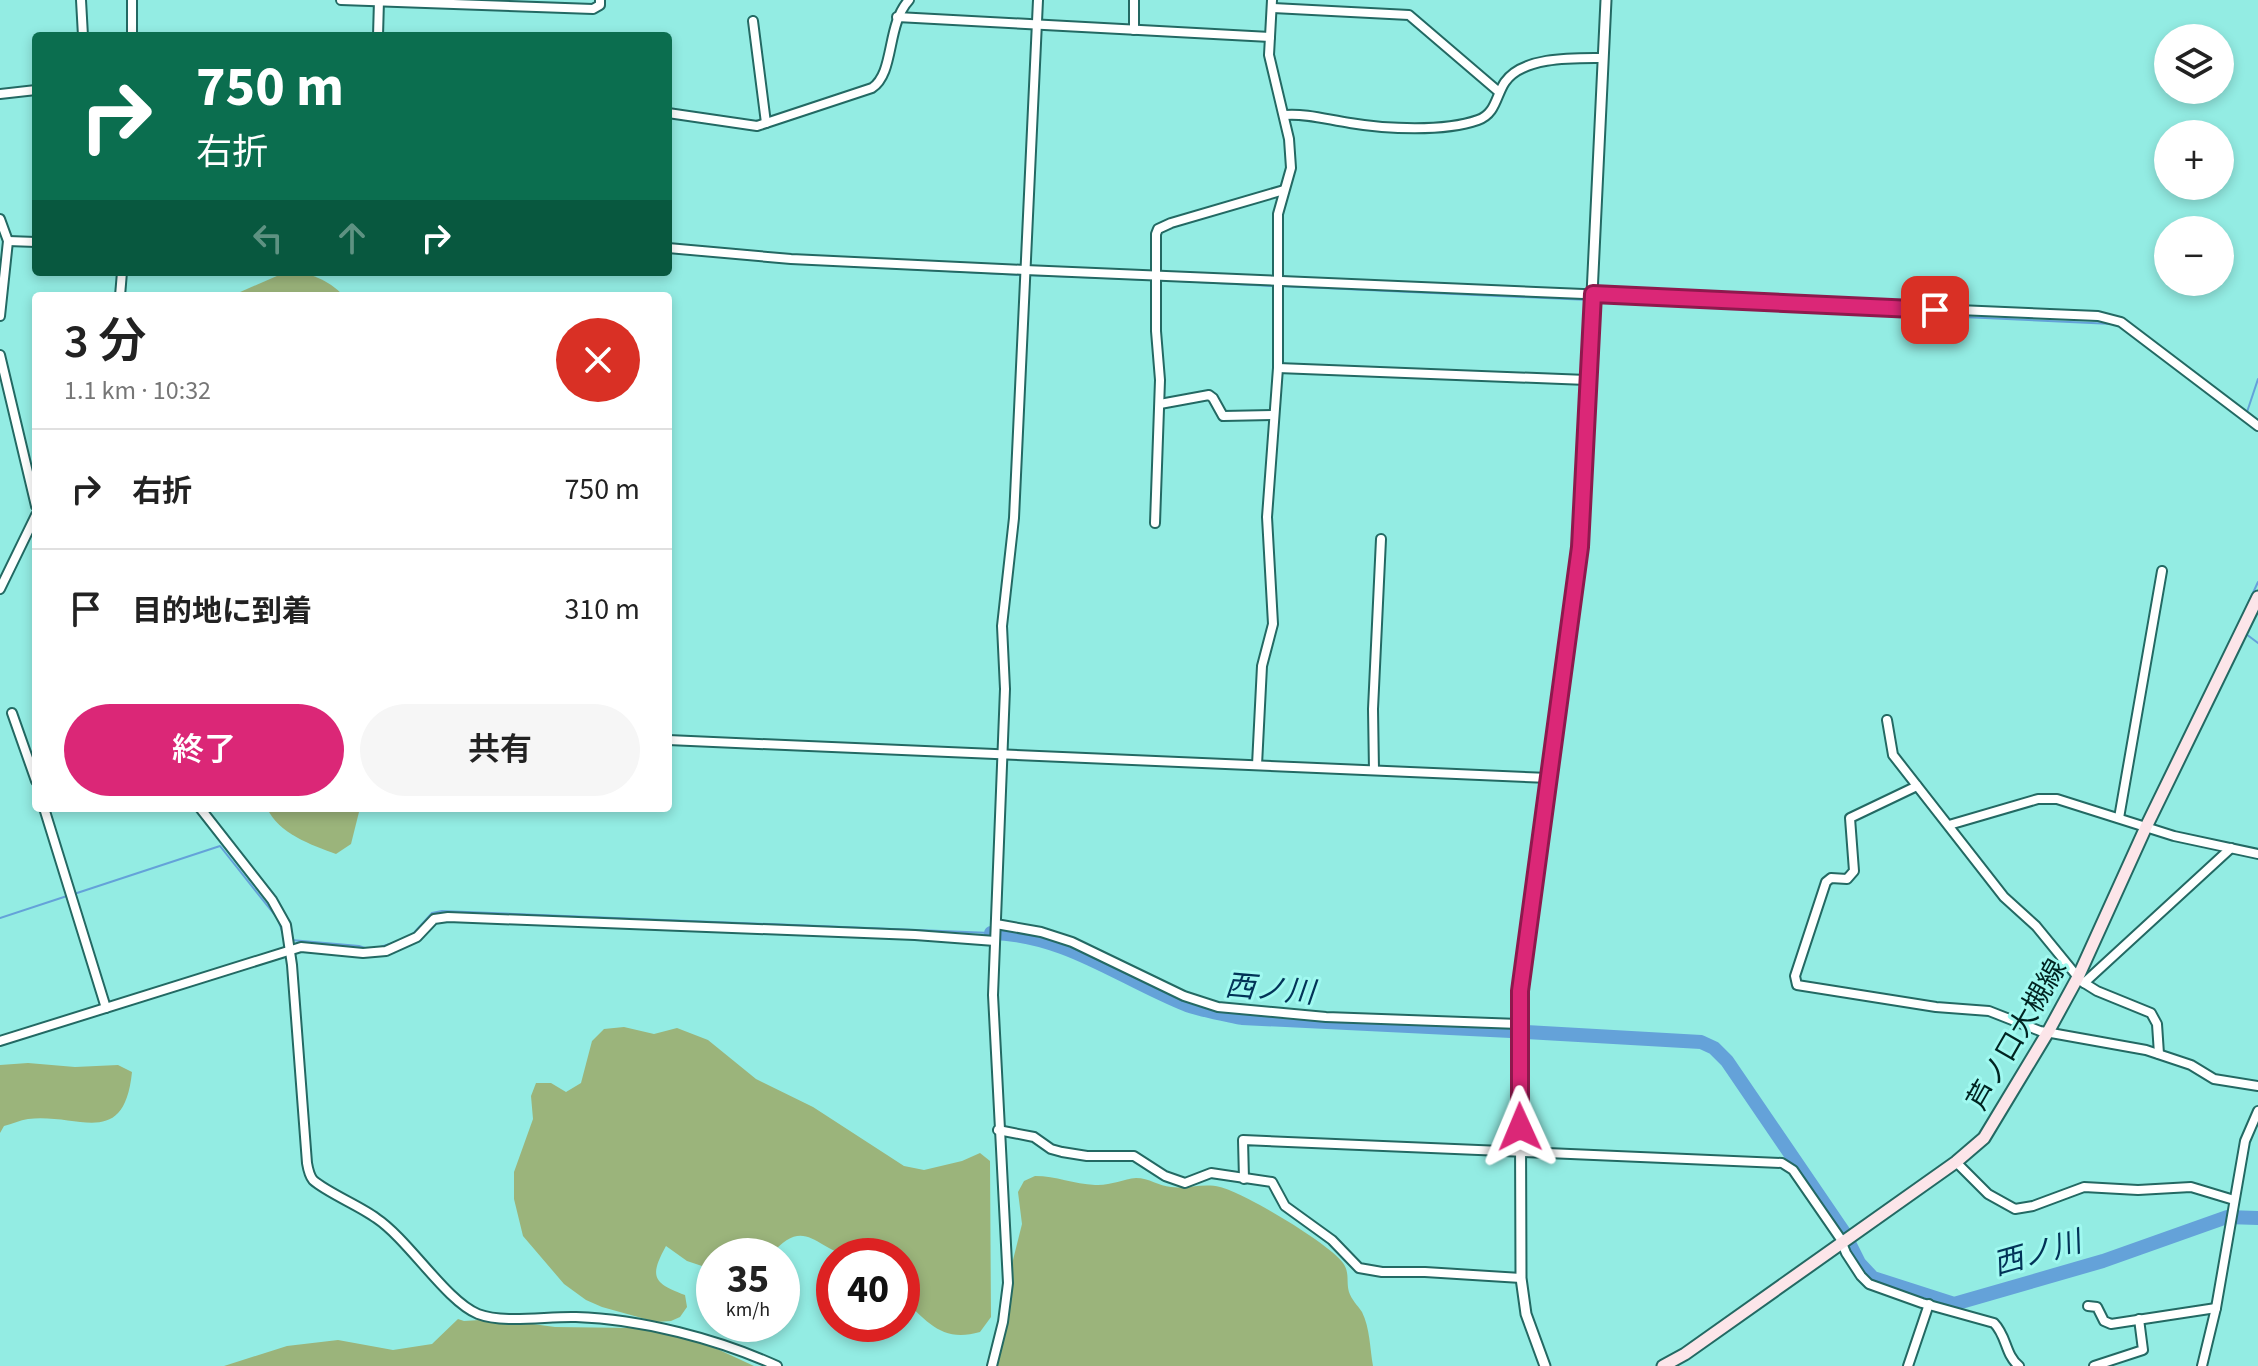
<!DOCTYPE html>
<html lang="ja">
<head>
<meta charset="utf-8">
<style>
  body { margin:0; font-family:"Source Sans 3","Noto Sans JP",sans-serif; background:#f6f6f6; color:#222; height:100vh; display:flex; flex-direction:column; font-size:30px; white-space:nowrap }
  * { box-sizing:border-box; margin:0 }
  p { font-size:26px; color:#767676 }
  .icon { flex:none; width:44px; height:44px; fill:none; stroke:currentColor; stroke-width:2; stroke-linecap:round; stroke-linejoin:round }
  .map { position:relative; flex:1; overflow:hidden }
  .panel { position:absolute; left:32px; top:292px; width:640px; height:520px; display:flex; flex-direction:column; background:#fff; border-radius:8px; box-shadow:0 4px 12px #0003 }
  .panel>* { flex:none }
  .top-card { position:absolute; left:32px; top:32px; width:640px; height:244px; border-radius:8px; box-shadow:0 4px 12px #0003; background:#0b6e4f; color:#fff; overflow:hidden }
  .controls { position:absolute; left:2154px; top:24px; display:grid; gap:16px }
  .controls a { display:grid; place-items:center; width:80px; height:80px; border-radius:50%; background:#fff; box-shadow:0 4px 12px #0003; font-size:40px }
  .speed { position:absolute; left:696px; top:1238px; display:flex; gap:16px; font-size:40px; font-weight:700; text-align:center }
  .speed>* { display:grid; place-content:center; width:104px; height:104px; border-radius:50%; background:#fff; box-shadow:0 4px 12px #0003; line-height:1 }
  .speed small { font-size:20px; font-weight:400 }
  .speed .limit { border:12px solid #d22; background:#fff; color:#111 }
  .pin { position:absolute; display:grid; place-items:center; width:68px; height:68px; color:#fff; margin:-34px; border-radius:16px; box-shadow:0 4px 12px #0006 }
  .me { position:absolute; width:88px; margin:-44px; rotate:359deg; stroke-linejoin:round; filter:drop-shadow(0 0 6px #0008) }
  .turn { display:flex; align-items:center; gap:28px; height:168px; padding:0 32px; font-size:36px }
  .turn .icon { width:104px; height:104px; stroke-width:2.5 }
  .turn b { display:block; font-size:56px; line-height:68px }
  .lanes { display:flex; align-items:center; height:76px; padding:0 32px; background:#0003; justify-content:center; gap:40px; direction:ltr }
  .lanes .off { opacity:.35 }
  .round { display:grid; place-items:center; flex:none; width:84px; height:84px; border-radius:42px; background:#f6f6f6 }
  .summary { display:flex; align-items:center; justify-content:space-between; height:136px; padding:0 32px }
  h1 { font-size:48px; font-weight:600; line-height:60px }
  .cta { display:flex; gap:16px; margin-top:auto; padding:16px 32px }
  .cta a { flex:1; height:92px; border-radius:48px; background:#db2777; color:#fff; font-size:32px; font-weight:600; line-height:92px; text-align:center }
  .cta a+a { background:#f6f6f6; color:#222 }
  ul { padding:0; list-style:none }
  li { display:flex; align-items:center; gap:24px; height:120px; padding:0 32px; border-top:2px solid #e0e0e0 }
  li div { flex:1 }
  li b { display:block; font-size:30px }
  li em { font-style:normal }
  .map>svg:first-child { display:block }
  .green { fill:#9bb47b }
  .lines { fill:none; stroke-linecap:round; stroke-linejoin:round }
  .stream { stroke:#64a2d9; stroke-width:2 }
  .river { stroke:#64a2d9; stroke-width:14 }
  .minor-casing { stroke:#236963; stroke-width:12 }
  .tertiary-casing { stroke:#236963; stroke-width:13 }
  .secondary-casing { stroke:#236963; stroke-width:15 }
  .minor { stroke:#fff; stroke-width:8 }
  .tertiary { stroke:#fff; stroke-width:9 }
  .secondary { stroke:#fce5e9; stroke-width:11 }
  .route-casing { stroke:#8e194d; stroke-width:20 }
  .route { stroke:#db2777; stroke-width:14 }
  .labels { text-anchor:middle; stroke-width:6; stroke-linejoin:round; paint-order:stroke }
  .street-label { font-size:28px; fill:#002421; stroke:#a0f9f0 }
  .water-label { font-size:30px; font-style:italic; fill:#023357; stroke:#a0f9f0 }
</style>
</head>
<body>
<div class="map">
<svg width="2258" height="1366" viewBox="0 0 2258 1366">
  <rect width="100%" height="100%" fill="#93ece3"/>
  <g class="green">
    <path d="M 286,272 C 310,272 327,279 344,296 L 231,296 Z"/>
    <path d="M 267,808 L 360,808 L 351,844 L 336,854 C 311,845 278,833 267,808 Z"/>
    <path d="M 624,1027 L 654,1034 L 677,1028 L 708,1040 L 756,1079 L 813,1107 L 904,1166 L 924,1170 L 962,1161 L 980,1153 L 990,1161 L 991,1317 L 980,1332 C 942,1343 928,1322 902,1298 L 902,1256 C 886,1256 868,1258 852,1256 C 816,1251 805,1213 770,1256 L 714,1256 L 714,1270 L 687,1261 L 666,1246 C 649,1277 653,1283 685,1295 L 687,1307 L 680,1317 L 671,1321 L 656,1322 L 602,1307 L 586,1300 L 564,1284 L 523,1236 L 514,1199 L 514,1172 L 533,1119 L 531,1096 L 536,1083 L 551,1083 L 566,1092 L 581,1083 L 592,1041 L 604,1029 Z"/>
    <path d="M 28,1063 L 75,1067 L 118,1065 L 132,1072 C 124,1150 79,1113 28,1119 C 20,1120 12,1124 4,1126 L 0,1133 L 0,1065 Z"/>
    <path d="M 1035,1176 C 1056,1176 1074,1184 1095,1185 C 1110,1186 1123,1179 1136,1178 C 1149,1178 1159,1186 1171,1187 C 1187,1189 1204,1183 1220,1187 C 1243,1192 1330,1244 1343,1263 C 1350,1273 1346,1281 1349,1292 C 1351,1299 1358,1306 1362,1312 C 1370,1328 1370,1349 1373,1366 L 997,1366 L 1013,1260 L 1022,1224 L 1018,1192 L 1024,1181 Z"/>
    <path d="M 458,1319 L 464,1321 L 496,1319 L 555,1327 L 635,1328 L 667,1332 L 700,1341 L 754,1366 L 224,1366 L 287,1346 L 338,1340 L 393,1350 L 432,1344 Z"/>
  </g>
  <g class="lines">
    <g class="stream">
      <path d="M 668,252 L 711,256"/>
      <path d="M 717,256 L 786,263"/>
      <path d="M 793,263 L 1022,275"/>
      <path d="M 1028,275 L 1154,280"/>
      <path d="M 1160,280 L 1274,286"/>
      <path d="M 1280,286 L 1589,300"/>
      <path d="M 1596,300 L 2113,324"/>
      <path d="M 2227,408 L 2258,431"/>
      <path d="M 2247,412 L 2258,379"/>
      <path d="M 2239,623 L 2258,582"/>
      <path d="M 2246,634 L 2258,643"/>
      <path d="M 74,894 L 220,846 L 278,919 L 285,940"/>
      <path d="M 0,918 L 67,896"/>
      <path d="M 412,935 L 432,913 L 442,911 L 991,933"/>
      <path d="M 291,940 L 359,946 L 368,949"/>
      <path d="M 374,949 L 399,941"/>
    </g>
    <g class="river">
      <path d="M 991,933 C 1065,934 1121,979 1187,1005 C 1205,1011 1223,1014 1242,1018 L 1511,1031"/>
      <path d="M 1526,1032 L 1701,1042 L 1714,1048 L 1727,1061 L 1845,1234"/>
      <path d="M 1848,1241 L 1859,1263 L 1873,1278 L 1954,1304 L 2103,1261 L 2227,1217 L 2258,1218"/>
    </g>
    <g class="minor-casing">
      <g id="minor">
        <path d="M 81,0 L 83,36"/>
        <path d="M 132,0 L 132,36"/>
        <path d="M 341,0 L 593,9 L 600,5 L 600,0"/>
        <path d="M 1273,8 L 1409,15 L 1499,92"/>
        <path d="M 897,17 L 1270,37"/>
        <path d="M 753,21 L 766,123"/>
        <path d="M 1134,30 L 1134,0"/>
        <path d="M 378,36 L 379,0"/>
        <path d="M 0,94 L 36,90"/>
        <path d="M 668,113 L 757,126 L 872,88 C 895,73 886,25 909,0"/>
        <path d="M 1284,115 C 1306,113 1329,120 1350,123 C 1386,129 1444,132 1478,120 C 1496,114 1496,95 1505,82 C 1523,56 1575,58 1603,58"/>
        <path d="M 0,219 L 8,241 L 0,316"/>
        <path d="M 8,241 L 36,242"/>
        <path d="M 668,248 L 791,259 L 1025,270 L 2098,316 L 2121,322 L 2258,426"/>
        <path d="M 120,296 L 122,272"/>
        <path d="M 0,355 L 36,506"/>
        <path d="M 1278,368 L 1587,380"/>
        <path d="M 1160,404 L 1209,395 L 1213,398 L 1223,416 L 1274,415"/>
        <path d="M 1155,523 L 1160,380 L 1156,331 L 1156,234 L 1158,229 L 1171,223 L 1284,190"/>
        <path d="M 0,589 L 36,515"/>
        <path d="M 12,713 L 36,781"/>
        <path d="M 1887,720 L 1893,755 L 2004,897 L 2036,926 L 2081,981 L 2097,991 L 2151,1013 L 2157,1024 L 2159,1054"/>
        <path d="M 668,740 L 1549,778"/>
        <path d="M 1257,765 L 1262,666 L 1273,624 L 1267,517 L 1278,368 L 1278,214 L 1291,168 L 1289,139 L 1269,55 L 1272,0"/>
        <path d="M 1374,770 L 1373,709 L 1381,539"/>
        <path d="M 1917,786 L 1850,818 L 1854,871 L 1847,879 L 1831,878 L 1826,882 L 1795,976 L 1797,985 L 1936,1007 L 1989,1011 L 2040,1031 L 2146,1050 L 2191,1065 L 2214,1079 L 2258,1086"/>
        <path d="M 44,808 L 106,1008"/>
        <path d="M 200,808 L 272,900 L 286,925 L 292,965 L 307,1163 C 308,1169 309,1175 313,1180 C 326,1192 360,1206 376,1218 C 409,1240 446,1301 478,1314 C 504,1324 547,1316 576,1317 C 641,1319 718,1339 777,1366"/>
        <path d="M 2119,818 L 2162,571"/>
        <path d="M 1949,825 L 2038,799 L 2057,799 L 2174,836 L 2258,854"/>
        <path d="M 996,924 L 1041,932 L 1072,942 L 1184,996 L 1218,1007 L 1326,1017 L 1519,1024"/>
        <path d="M 2084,983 L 2231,848"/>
        <path d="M 0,1041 L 301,947 L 363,953 L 386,951 L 417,937 L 434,919 L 448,917 L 915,935 L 995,941"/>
        <path d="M 998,1130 L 1034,1137 L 1051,1149 L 1062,1152 L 1087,1156 L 1134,1156 L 1165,1176 L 1185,1183 L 1211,1173 L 1272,1182 L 1285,1206 L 1332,1240 L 1359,1268 L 1382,1272 L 1425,1272 L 1521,1278"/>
        <path d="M 1956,1162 L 1988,1194 L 2015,1209 L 2033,1206 L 2084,1187 L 2138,1190 L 2191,1187 L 2234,1200"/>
        <path d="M 1244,1179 L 1243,1140 L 1782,1163 L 1793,1170 L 1840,1238 L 1846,1253 L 1861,1276 L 1869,1284 L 1922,1303 L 1994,1323 C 2007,1336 2005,1355 2019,1366"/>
        <path d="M 2088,1306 L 2097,1307 L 2104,1321 L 2111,1324 L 2216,1308"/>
        <path d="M 992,1366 L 1003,1322 L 1008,1283 L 993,995 L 1005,689 L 1002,626 L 1014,518 L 1038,0"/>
        <path d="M 1908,1366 L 1929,1304"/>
        <path d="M 2094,1366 L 2143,1350 L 2139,1319"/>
        <path d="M 2202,1366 L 2216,1308 L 2245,1141 L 2258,1111"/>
      </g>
    </g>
    <g class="tertiary-casing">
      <path id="tertiary" d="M 1545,1366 L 1526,1314 L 1521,1278 L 1520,991 L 1580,547 L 1606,0"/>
    </g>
    <g class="secondary-casing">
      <path id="secondary" d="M 1663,1366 L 1685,1354 L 1956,1162 L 1984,1138 L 2048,1032 L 2078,977 L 2146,827 L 2258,597"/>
    </g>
    <use href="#minor" class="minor"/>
    <use href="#tertiary" class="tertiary"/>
    <use href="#secondary" class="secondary"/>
  </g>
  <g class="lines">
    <g class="route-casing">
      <path id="route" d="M 1520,1127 L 1520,991 L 1580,547 L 1593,294 L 1935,310"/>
    </g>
    <use href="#route" class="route"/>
  </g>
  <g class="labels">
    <g class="street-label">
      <text transform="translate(2016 1034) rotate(-60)" y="10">芦ノ口大槻線</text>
    </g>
    <g class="water-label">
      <text transform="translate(1270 989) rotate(5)" y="10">西ノ川</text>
      <text transform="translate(2037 1253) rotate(-16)" y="10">西ノ川</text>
    </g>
  </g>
</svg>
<div class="controls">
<a><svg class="icon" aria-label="layers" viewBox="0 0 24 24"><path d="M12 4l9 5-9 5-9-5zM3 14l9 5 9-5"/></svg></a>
<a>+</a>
<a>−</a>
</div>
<div class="speed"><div>35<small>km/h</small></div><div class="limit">40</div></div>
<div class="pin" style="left:1935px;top:310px;background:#d93025"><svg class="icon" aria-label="arrive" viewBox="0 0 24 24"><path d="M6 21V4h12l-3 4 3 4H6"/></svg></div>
<svg class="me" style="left:1520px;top:1127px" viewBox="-20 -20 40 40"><path d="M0-17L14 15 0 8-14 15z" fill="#db2777" stroke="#fff" stroke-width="4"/></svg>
<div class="top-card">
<div class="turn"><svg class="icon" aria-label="right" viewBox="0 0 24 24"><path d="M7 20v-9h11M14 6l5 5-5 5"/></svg><div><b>750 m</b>右折</div></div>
<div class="lanes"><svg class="icon off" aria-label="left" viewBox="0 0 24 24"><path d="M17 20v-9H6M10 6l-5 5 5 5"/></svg><svg class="icon off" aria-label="ahead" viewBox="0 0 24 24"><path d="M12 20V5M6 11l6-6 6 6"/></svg><svg class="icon" aria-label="right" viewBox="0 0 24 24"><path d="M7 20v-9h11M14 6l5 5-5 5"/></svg></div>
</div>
<section class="panel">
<div class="summary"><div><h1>3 分</h1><p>1.1 km · 10:32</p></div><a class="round" style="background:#d93025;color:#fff"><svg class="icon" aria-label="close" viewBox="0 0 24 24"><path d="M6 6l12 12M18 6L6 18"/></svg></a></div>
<ul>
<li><svg class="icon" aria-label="right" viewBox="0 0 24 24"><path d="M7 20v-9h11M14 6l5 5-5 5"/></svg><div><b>右折</b></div><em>750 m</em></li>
<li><svg class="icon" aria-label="arrive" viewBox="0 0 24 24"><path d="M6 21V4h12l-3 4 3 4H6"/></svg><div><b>目的地に到着</b></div><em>310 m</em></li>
</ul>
<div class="cta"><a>終了</a><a>共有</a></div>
</section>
</div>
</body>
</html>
